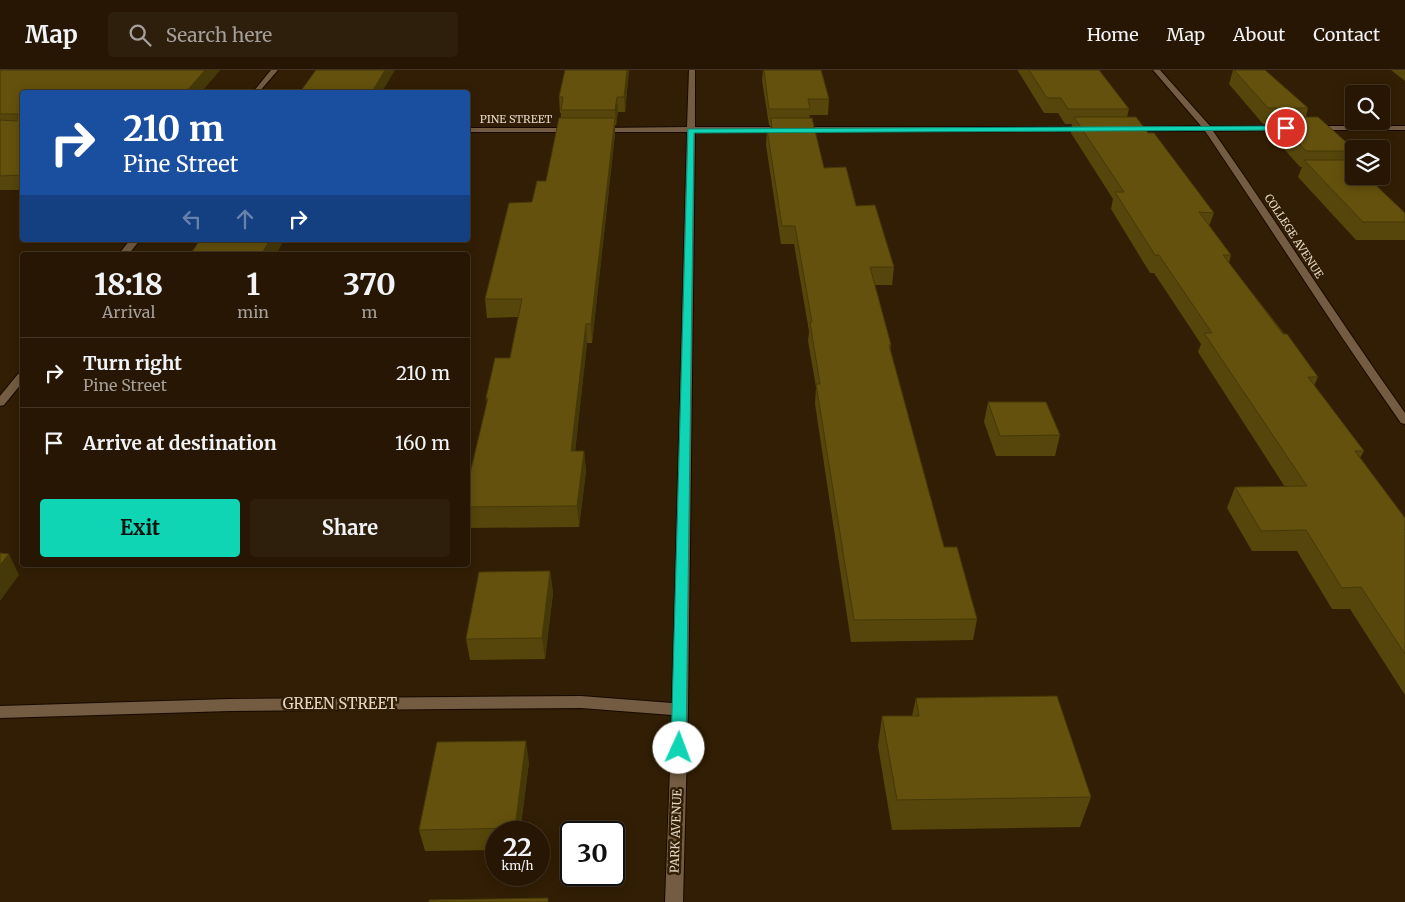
<!DOCTYPE html>
<html lang="en">
<head>
<meta charset="utf-8">
<style>
  body { margin:0; font-family:Merriweather,serif; background:#2e1f0d; color:#f1f3f6; height:100vh; display:flex; flex-direction:column; font-size:19px; white-space:nowrap }
  * { box-sizing:border-box; margin:0 }
  p { font-size:16px; color:#a49f9a }
  .icon { flex:none; width:28px; height:28px; fill:none; stroke:currentColor; stroke-width:2; stroke-linecap:round; stroke-linejoin:round }
  .map { position:relative; flex:1; overflow:hidden }
  .side { position:absolute; left:20px; top:182px; width:450px; height:315px; display:flex; flex-direction:column; background:#261603; border-radius:5px; box-shadow:0 2px 12px #0003,0 0 0 1px #423525 }
  .side>* { flex:none }
  .hud { position:absolute; left:20px; top:20px; width:450px; height:152px; border-radius:5px; box-shadow:0 2px 12px #0003,0 0 0 1px #423525; background:#1a4fa0; color:#fff; overflow:hidden }
  .fabs { position:absolute; left:1345px; top:15px; display:grid; gap:10px }
  .fabs a { display:grid; place-items:center; width:45px; height:45px; border-radius:5px; background:#261603; box-shadow:0 2px 12px #0003,0 0 0 1px #423525; font-size:25px }
  .speed { position:absolute; left:485px; top:751px; display:flex; gap:10px; font-size:25px; font-weight:700; text-align:center }
  .speed>* { display:grid; place-content:center; width:65px; height:65px; border-radius:50%; background:#261603; box-shadow:0 2px 12px #0003,0 0 0 1px #423525; line-height:1 }
  .speed small { font-size:12px; font-weight:400 }
  .speed .limit { border:2px solid #111; border-radius:8px; background:#fff; color:#111 }
  .pin { position:absolute; display:grid; place-items:center; width:42px; height:42px; color:#fff; margin:-21px; border:2px solid #fff; border-radius:50%; box-shadow:0 1px 5px #0007 }
  .me { position:absolute; width:55px; margin:-28px; rotate:2deg; stroke-linejoin:round; filter:drop-shadow(0 0 4px #0008) }
  .turn { display:flex; align-items:center; gap:18px; height:105px; padding:0 20px; font-size:22px }
  .turn .icon { width:65px; height:65px; stroke-width:2.5 }
  .turn b { display:block; font-size:35px; line-height:42px }
  .lanes { display:flex; align-items:center; height:48px; padding:0 20px; background:#0003; justify-content:center; gap:25px; direction:ltr }
  .lanes .off { opacity:.35 }
  .eta { display:flex; justify-content:space-evenly; align-items:center; height:85px; text-align:center }
  .eta b { font-size:30px; font-weight:700; line-height:35px }
  .action { display:flex; gap:10px; margin-top:auto; padding:10px 20px }
  .action a { flex:1; height:58px; border-radius:5px; background:#10d5b4; color:#111; font-size:20px; font-weight:700; line-height:58px; text-align:center }
  .action a+a { background:#2e1f0d; color:#f1f3f6 }
  ul { padding:0; list-style:none }
  li { display:flex; align-items:center; gap:15px; height:70px; padding:0 20px; border-top:1px solid #423525 }
  li div { flex:1 }
  li b { display:block; font-size:19px }
  li em { font-style:normal }
  header { display:flex; align-items:center; gap:30px; box-sizing:border-box; height:70px; padding:0 25px; background:#261603; border-bottom:1px solid #423525 }
  header strong { font-size:24px }
  nav { display:flex; gap:28px; margin-inline-start:auto; font-size:18px }
  .search { width:350px; height:45px; background:#2e1f0d; display:flex; align-items:center; gap:12px; box-sizing:border-box; padding:0 18px; border-radius:5px; color:#a49f9a; font-size:19px }
  .map>svg:first-child { display:block }
  .lines { fill:none; stroke-linecap:round; stroke-linejoin:round }
  .minor-casing { stroke:#170900; stroke-width:2 }
  .minor { fill:#735c41; fill-rule:evenodd }
  .wall { fill:#56460b }
  .shaded-wall { fill:#463909 }
  .building { fill:#64510d; stroke:#463909 }
  .route { fill:#10d5b4; stroke:#0a8a75 }
  .labels { text-anchor:middle; stroke-width:5; stroke-linejoin:round; paint-order:stroke }
  .far-street-label { font-size:11px; fill:#e4d7c8; stroke:#321e04 }
  .street-label { font-size:12px; fill:#e4d7c8; stroke:#321e04 }
  .near-street-label { font-size:15px; fill:#e4d7c8; stroke:#321e04 }
</style>
</head>
<body>
<header>
<strong>Map</strong>
<div class="search"><svg class="icon" aria-label="search" viewBox="0 0 24 24"><circle cx="10" cy="10" r="6"/><path d="M15 15l6 6"/></svg>Search here</div>
<nav><a>Home</a><a>Map</a><a>About</a><a>Contact</a></nav>
</header>
<div class="map">
<svg width="1405" height="832" viewBox="0 0 1405 832">
  <rect width="100%" height="100%" fill="#321e04"/>
  <g class="lines">
    <g class="minor-casing">
      <g id="minor">
        <path d="M 271,0 L 278,0 L 259,22 L 253,22 Z"/>
        <path d="M 689,0 L 695,0 L 695,57 L 1087,57 L 1091,59 L 1087,61 L 695,62 L 688,640 L 683,832 L 665,832 L 672,645 L 581,638 L 230,641 L 0,648 L 0,636 L 230,629 L 581,626 L 672,633 L 687,62 L 600,62 L 596,60 L 600,58 L 687,57 Z"/>
        <path d="M 1153,0 L 1160,0 L 1210,56 L 1290,56 L 1291,58 L 1287,60 L 1213,61 C 1278,154 1339,250 1405,343 L 1405,354 L 1401,353 C 1333,257 1271,158 1205,61 L 1127,61 L 1126,59 L 1130,57 L 1201,56 Z"/>
        <path d="M 1312,56 L 1405,56 L 1405,60 L 1315,60 L 1311,58 Z"/>
        <path d="M 468,58 L 572,58 L 576,60 L 572,62 L 468,62 Z"/>
        <path d="M 130,170 L 140,170 L 128,185 L 118,185 Z"/>
        <path d="M 22,303 L 22,313 L 4,335 L 0,336 L 0,326 L 18,304 Z"/>
      </g>
    </g>
    <use href="#minor" class="minor"/>
  </g>
  <g class="wall">
    <path d="M 0,0 L 220,0 L 201,22 L 22,22 L 22,120 L 0,120 Z"/>
    <path d="M 565,0 L 629,0 L 625,42 L 618,42 L 616,55 L 615,55 L 615,64 L 592,273 L 587,273 L 575,381 L 584,381 L 586,401 L 579,457 L 468,458 L 468,412 L 487,333 L 486,328 L 510,288 L 518,247 L 487,248 L 485,229 L 532,132 L 546,111 L 561,48 L 561,43 L 560,43 L 559,27 Z"/>
    <path d="M 763,0 L 821,0 L 829,29 L 828,45 L 810,45 L 809,48 L 824,98 L 856,136 L 894,197 L 892,215 L 875,215 L 891,275 L 890,282 L 944,477 L 977,549 L 973,570 L 851,572 L 815,334 L 816,317 L 808,271 L 809,261 L 794,174 L 781,174 L 766,75 L 767,59 L 770,59 L 770,55 L 769,55 L 762,10 Z"/>
    <path d="M 1018,0 L 1099,0 L 1129,39 L 1127,47 L 1214,143 L 1209,156 L 1231,185 L 1229,193 L 1318,307 L 1314,316 L 1364,381 L 1360,388 L 1405,448 L 1405,625 L 1350,539 L 1332,539 L 1297,481 L 1252,481 L 1227,438 L 1235,417 L 1285,417 L 1198,282 L 1201,274 L 1154,203 L 1150,203 L 1111,139 L 1113,129 L 1071,63 L 1072,54 L 1065,54 L 1058,43 L 1044,43 L 1018,1 Z"/>
    <path d="M 1233,0 L 1265,0 L 1308,38 L 1306,47 L 1354,79 L 1354,90 L 1353,94 L 1405,143 L 1405,170 L 1356,170 L 1298,107 L 1302,97 L 1300,97 L 1270,63 L 1273,54 L 1263,54 L 1229,14 Z"/>
    <path d="M 1391,0 L 1405,0 L 1405,11 Z"/>
    <path d="M 988,332 L 1060,365 L 1055,386 L 996,386 L 984,352 Z"/>
    <path d="M 22,415 L 22,427 L 19,420 Z"/>
    <path d="M 550,501 L 553,523 L 545,589 L 470,590 L 466,569 Z"/>
    <path d="M 916,628 L 1091,727 L 1080,757 L 892,760 L 878,676 L 882,646 L 912,646 Z"/>
    <path d="M 529,692 L 520,762 L 496,762 L 496,780 L 425,781 L 419,760 Z"/>
  </g>
  <g class="shaded-wall">
    <path d="M 205,0 L 220,0 L 201,22 L 186,22 Z"/>
    <path d="M 385,0 L 395,0 L 382,22 L 372,22 Z"/>
    <path d="M 627,0 L 629,0 L 625,42 L 624,27 Z"/>
    <path d="M 617,27 L 618,42 L 616,55 L 615,40 Z"/>
    <path d="M 615,48 L 615,64 L 592,273 L 591,254 Z"/>
    <path d="M 270,170 L 284,170 L 276,185 L 261,185 Z"/>
    <path d="M 586,254 L 587,273 L 573,401 L 571,381 Z"/>
    <path d="M 584,381 L 586,401 L 579,457 L 577,436 Z"/>
    <path d="M 9,484 L 19,505 L 0,531 L 0,495 Z"/>
    <path d="M 550,501 L 553,523 L 545,589 L 542,568 Z"/>
    <path d="M 526,671 L 529,692 L 520,762 L 515,762 L 515,758 Z"/>
  </g>
  <g class="building">
    <path d="M 0,0 L 205,0 L 186,22 L 22,22 L 22,105 L 0,106 L 0,50 L 17,51 L 18,44 L 0,44 Z"/>
    <path d="M 316,0 L 385,0 L 372,22 L 300,22 Z"/>
    <path d="M 565,0 L 627,0 L 624,27 L 617,27 L 615,40 L 561,40 L 563,27 L 559,27 Z"/>
    <path d="M 764,0 L 821,0 L 829,29 L 808,29 L 810,39 L 769,39 Z"/>
    <path d="M 1029,0 L 1099,0 L 1129,39 L 1068,39 L 1061,28 L 1047,28 Z"/>
    <path d="M 1234,0 L 1265,0 L 1308,38 L 1268,38 Z"/>
    <path d="M 1074,47 L 1136,47 L 1148,63 L 1154,63 L 1214,143 L 1199,142 L 1231,185 L 1223,185 L 1283,264 L 1287,264 L 1318,307 L 1308,307 L 1364,381 L 1355,381 L 1405,448 L 1405,459 L 1404,459 L 1405,460 L 1405,584 L 1361,517 L 1342,518 L 1306,460 L 1261,461 L 1235,417 L 1307,416 L 1204,263 L 1212,263 L 1159,185 L 1155,185 L 1115,122 L 1124,122 Z"/>
    <path d="M 1275,47 L 1318,47 L 1354,79 L 1354,81 L 1306,81 Z"/>
    <path d="M 559,48 L 615,48 L 591,254 L 586,254 L 571,381 L 584,381 L 577,436 L 468,437 L 468,412 L 488,328 L 486,328 L 495,288 L 510,288 L 522,229 L 485,229 L 509,133 L 532,132 L 537,111 L 546,111 Z"/>
    <path d="M 771,48 L 812,48 L 824,98 L 846,97 L 856,136 L 875,135 L 894,197 L 870,197 L 891,275 L 889,275 L 944,477 L 957,477 L 977,549 L 854,550 L 816,314 L 820,314 L 810,252 L 812,252 L 795,156 L 782,156 L 767,59 L 772,59 Z"/>
    <path d="M 1304,90 L 1349,90 L 1354,95 L 1354,106 L 1366,106 L 1405,143 L 1405,152 L 1363,152 Z"/>
    <path d="M 200,170 L 270,170 L 261,185 L 190,185 Z"/>
    <path d="M 988,332 L 1046,332 L 1060,365 L 1000,366 Z"/>
    <path d="M 0,483 L 9,484 L 0,495 Z"/>
    <path d="M 550,501 L 542,568 L 466,569 L 479,502 Z"/>
    <path d="M 1057,626 L 1091,727 L 897,730 L 882,646 L 919,646 L 916,628 Z"/>
    <path d="M 526,671 L 515,758 L 419,760 L 437,672 Z"/>
    <path d="M 548,828 L 548,832 L 429,832 L 429,830 Z"/>
  </g>
  <path class="route" d="M 1286,56 L 1289,60 L 694,63 L 686,678 L 684,683 L 674,683 L 671,678 L 688,59 Z"/>
  <g class="labels">
    <g class="far-street-label">
      <text x="516" y="53">PINE STREET</text>
      <text transform="translate(1294 166) rotate(57)" y="4">COLLEGE AVENUE</text>
    </g>
    <g class="street-label">
      <text transform="translate(676 761) rotate(-88)" y="4">PARK AVENUE</text>
    </g>
    <g class="near-street-label">
      <text x="340" y="639">GREEN STREET</text>
    </g>
  </g>
</svg>
<div class="fabs">
<a><svg class="icon" aria-label="search" viewBox="0 0 24 24"><circle cx="10" cy="10" r="6"/><path d="M15 15l6 6"/></svg></a>
<a><svg class="icon" aria-label="layers" viewBox="0 0 24 24"><path d="M12 4l9 5-9 5-9-5zM3 14l9 5 9-5"/></svg></a>
</div>
<div class="speed"><div>22<small>km/h</small></div><div class="limit">30</div></div>
<div class="pin" style="left:1286px;top:58px;background:#d93025"><svg class="icon" aria-label="arrive" viewBox="0 0 24 24"><path d="M6 21V4h12l-3 4 3 4H6"/></svg></div>
<svg class="me" style="left:679px;top:678px" viewBox="-20 -20 40 40"><circle r="19" fill="#fff"/><path d="M0-13L10 11 0 6-10 11z" fill="#10d5b4"/></svg>
<div class="hud">
<div class="turn"><svg class="icon" aria-label="right" viewBox="0 0 24 24"><path d="M7 20v-9h11M14 6l5 5-5 5"/></svg><div><b>210 m</b>Pine Street</div></div>
<div class="lanes"><svg class="icon off" aria-label="left" viewBox="0 0 24 24"><path d="M17 20v-9H6M10 6l-5 5 5 5"/></svg><svg class="icon off" aria-label="ahead" viewBox="0 0 24 24"><path d="M12 20V5M6 11l6-6 6 6"/></svg><svg class="icon" aria-label="right" viewBox="0 0 24 24"><path d="M7 20v-9h11M14 6l5 5-5 5"/></svg></div>
</div>
<section class="side">
<div class="eta">
<div><b>18:18</b><p>Arrival</p></div>
<div><b>1</b><p>min</p></div>
<div><b>370</b><p>m</p></div>
</div>
<ul>
<li><svg class="icon" aria-label="right" viewBox="0 0 24 24"><path d="M7 20v-9h11M14 6l5 5-5 5"/></svg><div><b>Turn right</b><p>Pine Street</p></div><em>210 m</em></li>
<li><svg class="icon" aria-label="arrive" viewBox="0 0 24 24"><path d="M6 21V4h12l-3 4 3 4H6"/></svg><div><b>Arrive at destination</b></div><em>160 m</em></li>
</ul>
<div class="action"><a>Exit</a><a>Share</a></div>
</section>
</div>
</body>
</html>
